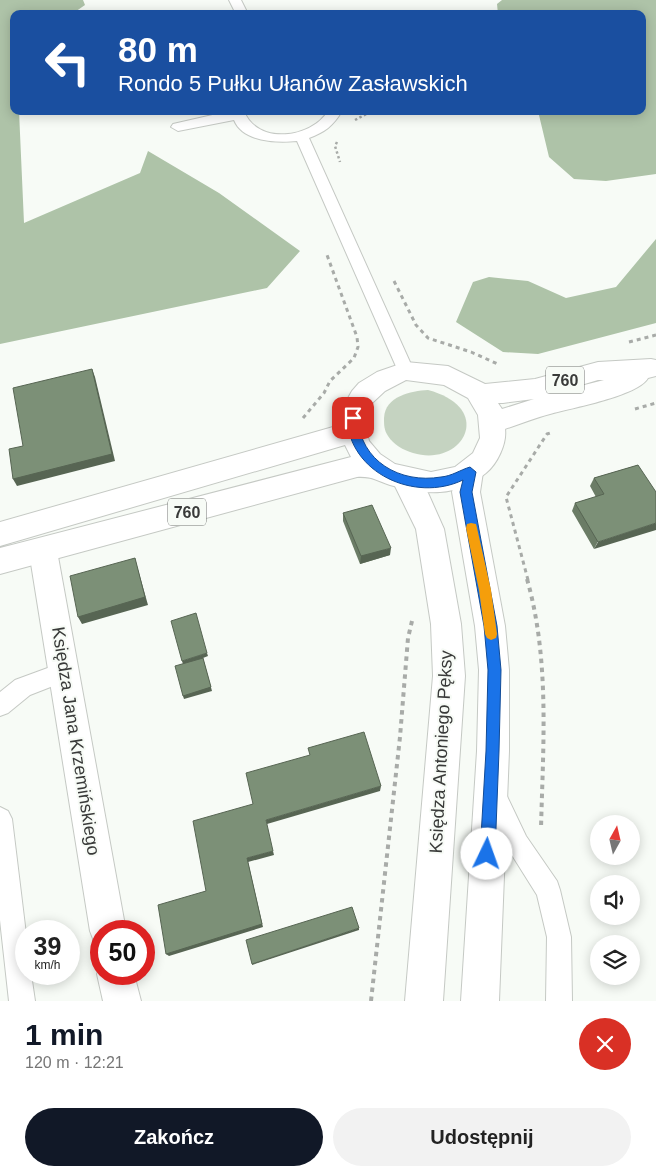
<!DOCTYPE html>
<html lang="pl">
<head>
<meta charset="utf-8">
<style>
  body { margin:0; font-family:Helvetica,sans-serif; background:#f2f2f2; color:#222; height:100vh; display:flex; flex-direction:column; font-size:19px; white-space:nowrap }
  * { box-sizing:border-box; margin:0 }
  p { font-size:16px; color:#767676 }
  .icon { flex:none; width:28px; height:28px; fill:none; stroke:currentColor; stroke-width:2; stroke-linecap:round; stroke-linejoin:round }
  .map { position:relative; height:1001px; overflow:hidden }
  .side { display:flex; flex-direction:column; background:#fff; flex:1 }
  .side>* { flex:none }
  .hud { position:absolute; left:10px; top:10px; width:636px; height:105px; border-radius:10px; box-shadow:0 2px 12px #0003; background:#1a4fa0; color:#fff; overflow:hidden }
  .needle { width:32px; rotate:8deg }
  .fabs { position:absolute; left:590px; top:815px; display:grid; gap:10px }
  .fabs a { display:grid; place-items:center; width:50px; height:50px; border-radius:50%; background:#fff; box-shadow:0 2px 12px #0003; font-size:25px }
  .speed { position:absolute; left:15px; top:920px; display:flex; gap:10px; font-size:25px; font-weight:700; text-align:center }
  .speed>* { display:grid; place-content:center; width:65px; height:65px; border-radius:50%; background:#fff; box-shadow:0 2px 12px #0003; line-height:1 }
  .speed small { font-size:12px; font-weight:400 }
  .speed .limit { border:8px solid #d22; background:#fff; color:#111 }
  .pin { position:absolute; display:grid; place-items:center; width:42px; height:42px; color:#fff; margin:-21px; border-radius:10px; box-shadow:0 2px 8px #0006 }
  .me { position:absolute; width:55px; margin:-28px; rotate:3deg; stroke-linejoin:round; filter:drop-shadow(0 0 4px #0008) }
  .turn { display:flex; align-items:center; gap:18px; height:105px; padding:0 25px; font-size:22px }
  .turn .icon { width:65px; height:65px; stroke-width:2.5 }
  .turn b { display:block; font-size:35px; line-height:42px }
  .round { display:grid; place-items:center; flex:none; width:52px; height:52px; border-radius:26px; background:#f2f2f2 }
  .head { display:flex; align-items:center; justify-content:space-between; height:85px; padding:0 25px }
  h1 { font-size:30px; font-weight:700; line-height:38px; color:#111827 }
  .cta { display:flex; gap:10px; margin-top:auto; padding:10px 25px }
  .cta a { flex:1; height:58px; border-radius:30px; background:#111827; color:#fff; font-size:20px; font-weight:700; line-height:58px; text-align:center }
  .cta a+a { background:#f2f2f2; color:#222 }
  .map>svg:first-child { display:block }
  .green { fill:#c5d3c1 }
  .forest { fill:#aec3a8 }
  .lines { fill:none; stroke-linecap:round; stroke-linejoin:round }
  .lane-casing { stroke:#c5c9c4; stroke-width:2 }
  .street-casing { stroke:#c5c9c4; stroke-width:2 }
  .secondary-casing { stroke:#c5c9c4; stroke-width:2 }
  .primary-casing { stroke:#c5c9c4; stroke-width:2 }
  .path-far2 { stroke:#a8aba8; stroke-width:2.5; stroke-dasharray:2.5 2.5; stroke-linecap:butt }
  .path-far1 { stroke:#a8aba8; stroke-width:3; stroke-dasharray:4 4; stroke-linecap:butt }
  .path { stroke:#a8aba8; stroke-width:4; stroke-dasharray:4.5 4.5; stroke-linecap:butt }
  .lane { fill:#fff; fill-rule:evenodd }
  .street { fill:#fff; fill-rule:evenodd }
  .secondary { fill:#fff; fill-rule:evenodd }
  .primary { fill:#fff; fill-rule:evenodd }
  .wall { fill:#6b7c66 }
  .shaded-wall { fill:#576553 }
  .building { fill:#7c9077; stroke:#576553 }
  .route { fill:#1a73e8; stroke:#114b97 }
  .slow { fill:#f59e0b }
  .labels { text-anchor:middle; stroke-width:4; stroke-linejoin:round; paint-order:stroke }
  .shield { fill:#f7fbf6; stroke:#727472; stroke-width:1 }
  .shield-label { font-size:16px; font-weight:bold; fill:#393a39 }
  .street-label { font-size:18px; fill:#393a39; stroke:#f7fbf6 }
</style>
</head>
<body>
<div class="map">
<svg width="656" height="1001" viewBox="0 0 656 1001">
  <rect width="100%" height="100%" fill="#f7fbf6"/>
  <path class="green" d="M 428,390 C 496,408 463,468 413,453 C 403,450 394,445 388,436 C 384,430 384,425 384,418 C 385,396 411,391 428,390 Z"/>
  <g class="forest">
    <path d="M 0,0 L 83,0 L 85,5 L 72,14 L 14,14 L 14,111 L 19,111 L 24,223 L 140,173 L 148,151 L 219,193 L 300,251 L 267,288 L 0,344 Z"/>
    <path d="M 502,0 L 656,0 L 656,174 L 606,181 L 574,179 L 549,157 L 538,111 L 642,111 L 642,14 L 498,14 L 497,4 Z"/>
    <path d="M 656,239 L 656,323 L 538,354 L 503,352 L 456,322 L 473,282 L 489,277 L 528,281 L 566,298 L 616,287 Z"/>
  </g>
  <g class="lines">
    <g class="lane-casing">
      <g id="lane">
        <path d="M 229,0 L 241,0 L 248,14 L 236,14 Z"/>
        <path d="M 230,111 L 244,111 C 257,145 311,139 328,111 L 342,111 C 333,126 325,132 309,138 L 414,371 L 412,376 L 406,377 L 400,376 L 398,371 L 297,141 C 276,143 243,142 234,120 L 178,131 L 171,127 L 173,124 Z"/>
        <path d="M 64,662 L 71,665 L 75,672 L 71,679 L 30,695 L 8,713 L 0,716 L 0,692 L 15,680 Z"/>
        <path d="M 497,789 L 505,792 L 526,836 L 557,881 L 560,890 L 571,937 L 572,1001 L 546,1001 L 547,937 L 537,895 L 510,852 L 495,824 L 486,800 L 489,792 Z"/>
        <path d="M 0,807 L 8,811 L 12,819 L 26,934 L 26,974 L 31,974 L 35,1001 L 9,1001 L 0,920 Z"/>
      </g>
    </g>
    <g class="street-casing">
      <g id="street">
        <path d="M 43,539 L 53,542 L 57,551 L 126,931 L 101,931 L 101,946 L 95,944 L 90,931 L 29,551 L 33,542 Z"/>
        <path d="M 101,965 L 101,974 L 134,974 L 141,1001 L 103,1001 L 97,974 Z"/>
      </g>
    </g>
    <g class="secondary-casing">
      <g id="secondary">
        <path d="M 470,461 L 480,464 L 483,472 L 480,492 L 505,626 L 509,670 L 509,751 L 499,1001 L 461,1001 L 477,751 L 479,670 L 475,626 L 452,492 L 457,472 L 460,464 Z"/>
        <path d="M 406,469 L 416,472 L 428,493 L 444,529 L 461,624 L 465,676 L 443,1001 L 405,1001 L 433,676 L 431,624 L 416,529 L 392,480 L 396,472 Z"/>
      </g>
    </g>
    <g class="primary-casing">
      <path id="primary" d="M 651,359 L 656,360 L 656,376 L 648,378 C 638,396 571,408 550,414 C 535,418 520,424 505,429 C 507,444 497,464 486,473 C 455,498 426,495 390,485 C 377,481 372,476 357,477 L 0,574 L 0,548 L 351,457 L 345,445 L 0,546 L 0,522 L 340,425 L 343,407 L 352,391 L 359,383 L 377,372 L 406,362 L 448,366 L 485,384 L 535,379 L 598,362 ZM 406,380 L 444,385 L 468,398 L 478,415 L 480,438 L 473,453 L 455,467 L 431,472 L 395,464 L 380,454 L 369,441 L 366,429 L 366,417 L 370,405 L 385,391 ZM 598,380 L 604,380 L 561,391 ZM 534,399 L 502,409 L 498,403 L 503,403 Z"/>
    </g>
    <g class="path-far2">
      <path d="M 355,120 L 372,111"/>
      <path d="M 337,142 L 335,146 L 340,162"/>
    </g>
    <g class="path-far1">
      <path d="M 394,281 L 416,325 L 428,338 L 471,352 L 500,365"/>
      <path d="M 629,342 L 656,335"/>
      <path d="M 635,409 L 656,403"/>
      <path d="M 303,418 L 324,393 L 330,381 L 354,358 L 358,347 L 357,337 L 327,255"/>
      <path d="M 528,580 L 506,497 L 547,434 L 550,433"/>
    </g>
    <g class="path">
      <path d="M 527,579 C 550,660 543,745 541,829"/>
      <path d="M 371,1001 L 400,737 L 408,638 L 412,621"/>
    </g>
    <use href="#lane" class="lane"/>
    <use href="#street" class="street"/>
    <use href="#secondary" class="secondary"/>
    <use href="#primary" class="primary"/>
  </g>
  <g class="wall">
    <path d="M 638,465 L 594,549 L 572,511 L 575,503 L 596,497 L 590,486 L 594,478 Z"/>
    <path d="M 343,513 L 390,555 L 360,564 L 343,521 Z"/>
  </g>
  <g class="shaded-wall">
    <path d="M 92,369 L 95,377 L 115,461 L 17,486 L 13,479 Z"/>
    <path d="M 656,523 L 656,530 L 594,549 L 598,542 Z"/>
    <path d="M 391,548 L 390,555 L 360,564 L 361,556 Z"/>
    <path d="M 135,558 L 137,566 L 148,605 L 82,624 L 78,617 Z"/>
    <path d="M 207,653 L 208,656 L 203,658 L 212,691 L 184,699 L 183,696 L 183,664 L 182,661 Z"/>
    <path d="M 381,786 L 380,791 L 267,824 L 266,820 Z"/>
    <path d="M 273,851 L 274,855 L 248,862 L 263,927 L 169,956 L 166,954 L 247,858 Z"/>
    <path d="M 359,928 L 359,930 L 252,965 L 252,964 Z"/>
  </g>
  <g class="building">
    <path d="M 92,369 L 112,454 L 13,479 L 9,449 L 23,446 L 13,388 Z"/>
    <path d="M 638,465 L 656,492 L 656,523 L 598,542 L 575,503 L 604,494 L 594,478 Z"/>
    <path d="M 372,505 L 391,548 L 361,556 L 343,513 Z"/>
    <path d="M 135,558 L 145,597 L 78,617 L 70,576 Z"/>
    <path d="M 196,613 L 207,653 L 182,661 L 171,621 Z"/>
    <path d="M 203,658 L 211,687 L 183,696 L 175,666 Z"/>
    <path d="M 364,732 L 381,786 L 266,820 L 273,851 L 247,858 L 262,924 L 166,954 L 158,905 L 206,891 L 193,821 L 253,804 L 246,773 L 310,755 L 308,748 Z"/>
    <path d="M 352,907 L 359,928 L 252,964 L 246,940 Z"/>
  </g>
  <path class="route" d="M 353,414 L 358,418 C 360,461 400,484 441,477 C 452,476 460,470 470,467 L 476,472 L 472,492 L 497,626 L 501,670 L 499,751 L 495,854 L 492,859 L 487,861 L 482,859 L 480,854 L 486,751 L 488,670 L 484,626 L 460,492 L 463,480 C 415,503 349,473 347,418 Z"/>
  <path class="slow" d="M 471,523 L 476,524 L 477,528 L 491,590 L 497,634 L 496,638 L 491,640 L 487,638 L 485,634 L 479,590 L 466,528 L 467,524 Z"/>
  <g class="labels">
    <g class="shield">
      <rect x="546" y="366.5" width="38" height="27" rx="4"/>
      <rect x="168" y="498.5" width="38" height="27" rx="4"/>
    </g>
    <g class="shield-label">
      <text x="565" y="386">760</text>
      <text x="187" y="518">760</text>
    </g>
    <g class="street-label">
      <text transform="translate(76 741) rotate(81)" y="6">Księdza Jana Krzemińskiego</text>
      <text transform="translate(441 752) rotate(-87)" y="6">Księdza Antoniego Pęksy</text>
    </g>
  </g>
</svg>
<div class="fabs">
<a><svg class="needle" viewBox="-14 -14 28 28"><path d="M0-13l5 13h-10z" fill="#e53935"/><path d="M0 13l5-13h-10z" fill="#767676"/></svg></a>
<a><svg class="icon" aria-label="sound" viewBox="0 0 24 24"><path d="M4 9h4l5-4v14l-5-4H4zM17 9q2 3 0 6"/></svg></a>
<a><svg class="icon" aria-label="layers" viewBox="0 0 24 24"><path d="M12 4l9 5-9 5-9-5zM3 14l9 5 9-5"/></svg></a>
</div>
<div class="speed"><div>39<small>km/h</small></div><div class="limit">50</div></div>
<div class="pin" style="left:353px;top:418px;background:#d93025"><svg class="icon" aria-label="arrive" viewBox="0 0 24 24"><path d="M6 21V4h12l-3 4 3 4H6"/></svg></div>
<svg class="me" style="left:487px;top:854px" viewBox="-20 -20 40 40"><circle r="19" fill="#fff"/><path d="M0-13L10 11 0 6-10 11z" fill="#1a73e8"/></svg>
<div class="hud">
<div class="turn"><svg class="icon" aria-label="left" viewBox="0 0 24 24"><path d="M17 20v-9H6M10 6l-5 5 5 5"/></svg><div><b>80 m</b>Rondo 5 Pułku Ułanów Zasławskich</div></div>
</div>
</div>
<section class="side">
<div class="head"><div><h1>1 min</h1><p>120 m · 12:21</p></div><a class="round" style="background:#d93025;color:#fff"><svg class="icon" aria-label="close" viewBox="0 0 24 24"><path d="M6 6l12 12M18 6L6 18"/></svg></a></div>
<div class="cta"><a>Zakończ</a><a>Udostępnij</a></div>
</section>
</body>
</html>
